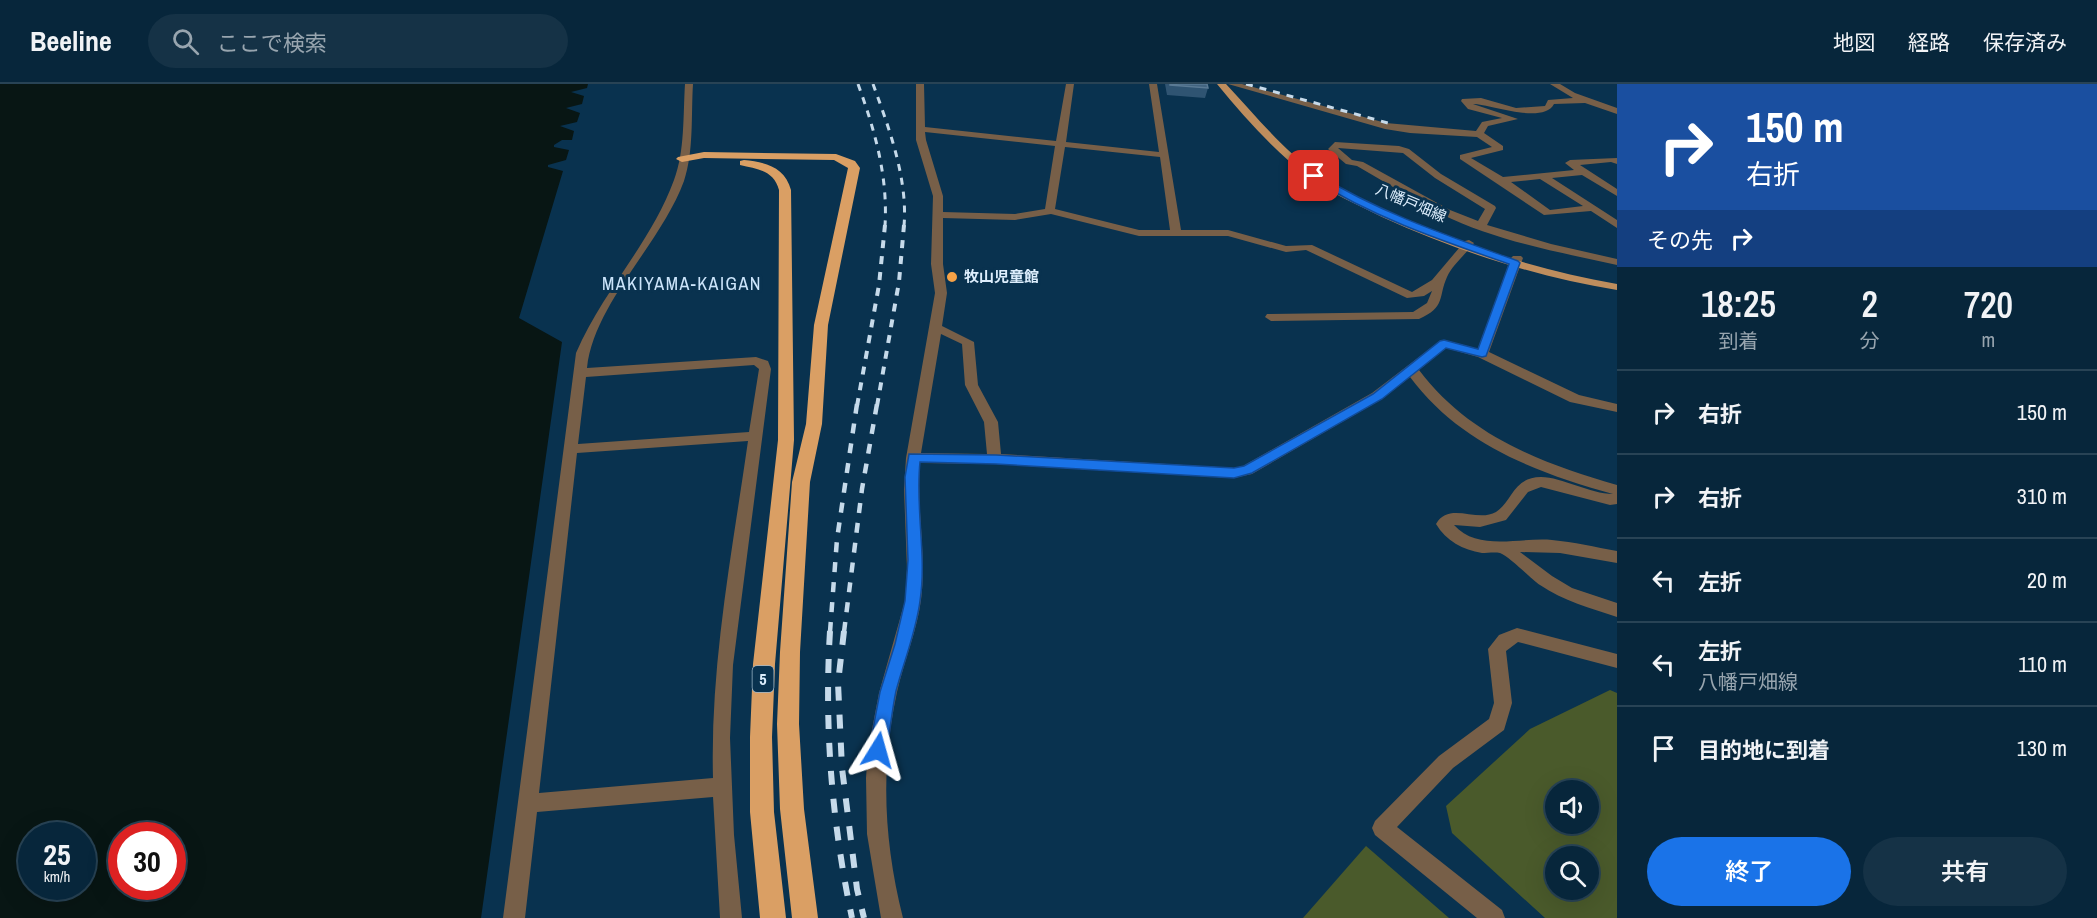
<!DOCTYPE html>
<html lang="ja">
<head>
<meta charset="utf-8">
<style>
  body { margin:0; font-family:"Archivo Narrow","Noto Sans JP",sans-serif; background:#153246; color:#f1f3f6; height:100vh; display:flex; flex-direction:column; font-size:22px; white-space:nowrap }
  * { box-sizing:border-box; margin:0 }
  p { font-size:20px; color:#98a5af }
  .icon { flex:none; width:33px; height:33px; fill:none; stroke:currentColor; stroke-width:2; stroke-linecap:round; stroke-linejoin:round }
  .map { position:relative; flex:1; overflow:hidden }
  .details { display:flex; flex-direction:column; background:#07263b; width:480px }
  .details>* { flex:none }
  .top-card { background:#1a4fa0; color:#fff; overflow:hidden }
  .buttons { position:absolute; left:1545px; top:696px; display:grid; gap:12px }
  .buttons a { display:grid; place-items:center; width:54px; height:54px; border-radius:50%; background:#07263b; box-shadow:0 6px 24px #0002,0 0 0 2px #284355; font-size:30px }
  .speed { position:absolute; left:18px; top:738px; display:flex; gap:12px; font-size:30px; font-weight:700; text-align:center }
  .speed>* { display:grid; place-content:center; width:78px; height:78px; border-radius:50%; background:#07263b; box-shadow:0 6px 24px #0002,0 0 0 2px #284355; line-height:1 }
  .speed small { font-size:15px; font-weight:400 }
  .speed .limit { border:9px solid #d22; background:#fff; color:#111 }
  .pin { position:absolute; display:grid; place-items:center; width:51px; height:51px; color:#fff; margin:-26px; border-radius:12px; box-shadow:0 3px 9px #0006 }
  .me { position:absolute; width:66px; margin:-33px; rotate:8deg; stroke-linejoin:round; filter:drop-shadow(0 0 4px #0008) }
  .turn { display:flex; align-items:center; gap:21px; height:126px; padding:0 30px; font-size:27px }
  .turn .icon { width:78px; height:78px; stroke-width:2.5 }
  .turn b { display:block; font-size:42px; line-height:51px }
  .then { display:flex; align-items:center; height:57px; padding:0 30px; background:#0003; gap:12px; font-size:22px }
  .eta { display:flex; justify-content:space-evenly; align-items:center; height:102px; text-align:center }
  .eta b { font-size:36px; font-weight:600; line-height:42px }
  .button { display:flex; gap:12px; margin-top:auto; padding:12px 30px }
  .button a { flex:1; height:69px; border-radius:36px; background:#1a73e8; color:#fff; font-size:24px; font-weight:600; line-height:69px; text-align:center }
  .button a+a { background:#153246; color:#f1f3f6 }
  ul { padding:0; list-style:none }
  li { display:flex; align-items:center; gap:18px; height:84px; padding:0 30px; border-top:2px solid #284355 }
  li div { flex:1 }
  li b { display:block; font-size:22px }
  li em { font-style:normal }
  header { display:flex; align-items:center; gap:36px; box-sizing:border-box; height:84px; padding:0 30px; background:#07263b; border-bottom:2px solid #284355 }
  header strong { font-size:28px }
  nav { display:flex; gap:33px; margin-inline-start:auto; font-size:21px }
  .search { width:420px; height:54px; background:#153246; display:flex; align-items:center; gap:15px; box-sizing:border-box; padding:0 21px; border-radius:33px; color:#98a5af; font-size:22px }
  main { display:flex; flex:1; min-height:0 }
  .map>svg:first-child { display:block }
  .green { fill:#4a5a2b; fill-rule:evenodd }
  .water { fill:#081614; fill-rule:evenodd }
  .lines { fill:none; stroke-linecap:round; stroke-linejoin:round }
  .minor { fill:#775f48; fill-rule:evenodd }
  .major { fill:#be8d5d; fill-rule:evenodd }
  .highway { fill:#da9f64; fill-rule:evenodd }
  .rail-far3 { stroke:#c6daea; stroke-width:3; stroke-dasharray:7 7; stroke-linecap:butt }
  .rail-far2 { stroke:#c6daea; stroke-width:4; stroke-dasharray:8 8; stroke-linecap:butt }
  .rail-far1 { stroke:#c6daea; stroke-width:4.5; stroke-dasharray:10 10; stroke-linecap:butt }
  .rail { stroke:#c6daea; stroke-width:6; stroke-dasharray:14 14; stroke-linecap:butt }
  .wall { fill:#2f5472 }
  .building { fill:#426480; stroke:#5a7a94; stroke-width:1.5 }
  .route { fill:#1a73e8; stroke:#114b97; stroke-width:1.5 }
  .poi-dot { fill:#f6a247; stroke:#09324f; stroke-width:2 }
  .labels { text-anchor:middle; stroke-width:6; stroke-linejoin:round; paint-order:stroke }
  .far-street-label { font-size:15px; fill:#ddeefd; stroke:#09324f }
  .far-poi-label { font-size:15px; font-weight:bold; fill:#ddeefd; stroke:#09324f; text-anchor:start }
  .shield { fill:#09324f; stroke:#9db6c9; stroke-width:1.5 }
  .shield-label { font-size:16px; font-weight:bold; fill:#ddeefd }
  .far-quarter-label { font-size:18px; letter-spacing:1.5px; fill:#cce5fb; stroke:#09324f }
</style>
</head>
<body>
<header>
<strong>Beeline</strong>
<div class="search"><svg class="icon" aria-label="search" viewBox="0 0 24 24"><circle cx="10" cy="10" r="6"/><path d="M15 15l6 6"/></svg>ここで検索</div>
<nav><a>地図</a><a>経路</a><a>保存済み</a></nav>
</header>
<main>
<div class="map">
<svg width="1617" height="834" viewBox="0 0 1617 834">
  <rect width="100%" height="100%" fill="#09324f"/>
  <g class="green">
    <path d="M 1610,606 L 1617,609 L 1617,834 L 1545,834 L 1452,749 L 1446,722 L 1530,645 ZM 1556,706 L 1588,706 L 1588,740 L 1556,740 ZM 1556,772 L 1588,772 L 1588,806 L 1556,806 Z"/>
    <path d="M 1366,762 L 1449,834 L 1303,834 Z"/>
  </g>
  <path class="water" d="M 0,0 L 588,0 L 587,4 L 571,8 L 584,12 L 582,20 L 566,24 L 580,29 L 577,38 L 560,42 L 574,47 L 572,56 L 562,56 L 554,61 L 554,63 L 569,66 L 566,76 L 548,81 L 548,83 L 563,87 L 519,234 L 562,258 L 481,834 L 0,834 ZM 32,752 L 82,752 L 82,802 L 32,802 ZM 122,752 L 172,752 L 172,802 L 122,802 Z"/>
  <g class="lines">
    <g class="minor">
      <path d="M 685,0 L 693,0 C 691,31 694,67 684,97 C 661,160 594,219 587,284 L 756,273 L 768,277 L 771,285 L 733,581 L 730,654 L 734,751 L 742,834 L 720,834 L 713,713 L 537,728 L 525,834 L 503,834 L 576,269 C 602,208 651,159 674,96 C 685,67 683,31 685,0 ZM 754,281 L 759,285 L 749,348 L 578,360 L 586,293 ZM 748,357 C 732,469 710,581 713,694 L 539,709 L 577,369 Z"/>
      <path d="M 916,0 L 924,0 L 925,43 L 1056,57 L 1066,0 L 1074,0 L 1066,58 L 1159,68 L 1149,0 L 1157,0 L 1181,146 L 1228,146 L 1286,162 L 1312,161 L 1412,208 L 1432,196 L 1465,157 L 1469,156 L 1474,159 C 1466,170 1453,180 1447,193 C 1438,213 1446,223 1419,235 L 1271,237 L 1265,233 L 1267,230 L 1413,228 L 1427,219 L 1432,207 L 1424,212 L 1407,214 L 1306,166 L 1286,168 L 1228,152 L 1139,152 L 1051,130 L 1015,136 L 943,134 L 943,180 L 947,209 L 942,242 L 974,258 L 978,301 L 998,338 L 1001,370 L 1234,384 L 1243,382 L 1372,309 L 1440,257 L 1444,256 L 1478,265 L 1511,174 L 1513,172 L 1521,172 L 1523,174 L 1489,268 L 1579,311 L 1617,320 L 1617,328 L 1570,318 L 1478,273 L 1446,264 L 1419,286 C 1468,351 1540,379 1617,401 L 1617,420 L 1610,421 L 1541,403 L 1528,408 L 1506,436 L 1480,443 L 1454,441 C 1478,468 1520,453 1552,456 C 1574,458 1595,463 1617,467 L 1617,479 L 1560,469 L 1520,468 L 1552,492 L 1572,504 L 1617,519 L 1617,533 C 1591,524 1563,517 1540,501 C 1530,494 1510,473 1500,469 C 1495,468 1487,469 1482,469 C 1463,466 1446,457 1436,440 C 1449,417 1477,439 1496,428 C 1512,418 1513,393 1541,393 C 1562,393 1590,410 1613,410 C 1535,388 1460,360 1410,293 L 1382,315 L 1252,390 L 1234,394 L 996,380 L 920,379 C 916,425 927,470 921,516 C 917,547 904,577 897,608 C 880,685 884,758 903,834 L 881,834 L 867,750 L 866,694 L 868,666 L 879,609 L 905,517 L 907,485 L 904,405 L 906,374 L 935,209 L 931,180 L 933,112 L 916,56 ZM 925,48 L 1055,62 L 1045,125 L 1015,130 L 943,128 L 943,112 L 926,56 ZM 1065,63 L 1160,73 L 1170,146 L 1139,146 L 1055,125 ZM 941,250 L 962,260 L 965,301 L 984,338 L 987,370 L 921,369 Z"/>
      <path d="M 1228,0 L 1242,0 L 1386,39 L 1476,47 L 1482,38 L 1502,34 L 1468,25 L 1461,17 L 1462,15 L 1481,14 L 1516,24 L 1545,22 L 1548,16 L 1573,14 L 1550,0 L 1560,0 L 1575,9 L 1617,24 L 1617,30 L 1585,19 L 1554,20 C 1543,41 1490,20 1473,20 L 1518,35 L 1488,42 L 1484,49 L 1503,62 L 1503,66 L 1471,74 L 1503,93 L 1574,86 L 1565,79 L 1570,76 L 1617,74 L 1617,80 L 1611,78 L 1580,81 L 1617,105 L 1617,112 L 1582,91 L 1552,94 L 1617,136 L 1617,144 L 1591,127 L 1544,131 L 1460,75 L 1460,71 L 1492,63 L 1477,53 L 1410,49 L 1385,45 ZM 1540,95 L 1583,122 L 1550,126 L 1511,98 Z"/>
      <path d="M 1335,58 L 1399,62 L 1409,65 L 1441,90 L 1495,122 L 1496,124 L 1487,141 L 1551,160 L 1617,175 L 1617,181 C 1558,168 1496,157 1441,130 C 1413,115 1385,98 1357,82 L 1346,80 L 1328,65 ZM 1338,64 L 1403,69 L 1435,94 L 1485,125 L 1478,137 L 1450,126 L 1363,78 L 1352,76 Z"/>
      <path d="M 1517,544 L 1617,570 L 1617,584 L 1518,558 L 1506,567 L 1512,619 L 1504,646 L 1453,684 L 1397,743 L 1502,826 L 1505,834 L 1477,834 L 1375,751 L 1372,744 L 1375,737 L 1439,672 L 1489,635 L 1494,619 L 1488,565 L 1499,551 Z"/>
    </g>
    <path class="major" d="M 1217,0 L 1226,0 C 1255,31 1282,65 1317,90 C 1339,106 1365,117 1390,128 C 1463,162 1538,186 1617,200 L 1617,206 C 1536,193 1457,167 1382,133 C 1358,121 1332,110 1310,94 C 1275,68 1244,33 1217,0 Z"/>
    <g class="highway">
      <path d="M 704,68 L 836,70 L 855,77 L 860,84 L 828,241 L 822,340 L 810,398 L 800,568 L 799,640 L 804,725 L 818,834 L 792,834 L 780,725 L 777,640 L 780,568 L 792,398 L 806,340 L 814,241 L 848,84 L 834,76 L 704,74 L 682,78 L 676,75 L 678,73 Z"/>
      <path d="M 744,76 C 765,78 785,83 791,106 L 794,356 L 775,580 L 772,653 L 774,728 L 786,834 L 760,834 L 750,728 L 750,653 L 753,580 L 778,356 L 779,106 C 774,86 757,85 740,81 L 740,77 Z"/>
    </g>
    <g class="rail-far3">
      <path d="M 858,0 C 875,47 888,92 885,142"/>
      <path d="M 873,0 C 889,44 908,95 904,142"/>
      <path d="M 1246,0 L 1388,39"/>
    </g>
    <g class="rail-far2">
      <path d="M 857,322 L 879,201 L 885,141"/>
      <path d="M 877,322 L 899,198 L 904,141"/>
    </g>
    <g class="rail-far1">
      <path d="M 830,548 L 837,455 L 857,320"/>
      <path d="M 844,548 L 862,405 L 877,320"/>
    </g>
    <g class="rail">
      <path d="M 830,547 C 824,644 832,739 852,834"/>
      <path d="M 844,547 L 838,599 L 842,684 L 857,805 L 864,834"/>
    </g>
  </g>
  <path class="wall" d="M 1165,0 L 1207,0 L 1208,4 L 1205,14 L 1167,11 Z"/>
  <path class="building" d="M 1170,0 L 1207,0 L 1208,4 L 1170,1 Z"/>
  <path class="route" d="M 1311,90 L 1317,90 C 1380,129 1449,152 1518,177 L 1520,179 L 1486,272 L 1482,273 L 1446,264 L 1382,315 L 1252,389 L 1234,394 L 996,380 L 920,378 C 915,424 927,471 920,517 C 916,548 904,577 896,607 C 892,626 890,647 887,666 L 884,672 L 878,674 L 872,672 L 869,666 L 880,608 L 895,560 L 905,517 L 908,476 L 905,393 L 909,370 L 996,371 L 1234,384 L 1244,382 L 1373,310 L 1440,257 L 1444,256 L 1478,265 L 1509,180 C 1440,156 1372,133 1311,94 Z"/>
  <circle class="poi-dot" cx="952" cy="193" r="6"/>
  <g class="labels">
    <g class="far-street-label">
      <text transform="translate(1411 119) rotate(23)" y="5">八幡戸畑線</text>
    </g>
    <g class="far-poi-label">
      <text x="964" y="198">牧山児童館</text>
    </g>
    <rect class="shield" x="752.5" y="582" width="21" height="26" rx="4.5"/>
    <g class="shield-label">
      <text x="763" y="601">5</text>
    </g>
    <g class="far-quarter-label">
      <text x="682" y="206">MAKIYAMA-KAIGAN</text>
    </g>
  </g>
</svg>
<div class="buttons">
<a><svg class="icon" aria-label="sound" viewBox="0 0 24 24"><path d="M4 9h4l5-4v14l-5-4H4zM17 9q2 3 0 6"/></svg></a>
<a><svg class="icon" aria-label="search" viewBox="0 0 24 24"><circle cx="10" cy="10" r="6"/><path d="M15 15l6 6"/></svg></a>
</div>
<div class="speed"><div>25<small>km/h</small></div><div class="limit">30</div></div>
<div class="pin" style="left:1314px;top:92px;background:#d93025"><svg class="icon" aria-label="arrive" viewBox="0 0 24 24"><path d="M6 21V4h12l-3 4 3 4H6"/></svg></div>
<svg class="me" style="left:878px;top:666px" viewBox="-20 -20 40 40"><path d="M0-17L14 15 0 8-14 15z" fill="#1a73e8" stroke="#fff" stroke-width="4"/></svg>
</div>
<section class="details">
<div class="top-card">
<div class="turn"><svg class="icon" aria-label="right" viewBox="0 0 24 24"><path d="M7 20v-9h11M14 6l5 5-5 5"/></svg><div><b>150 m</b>右折</div></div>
<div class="then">その先<svg class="icon" aria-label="right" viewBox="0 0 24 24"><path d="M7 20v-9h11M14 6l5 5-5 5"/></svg></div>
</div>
<div class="eta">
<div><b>18:25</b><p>到着</p></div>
<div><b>2</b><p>分</p></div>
<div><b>720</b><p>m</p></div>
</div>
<ul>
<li><svg class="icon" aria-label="right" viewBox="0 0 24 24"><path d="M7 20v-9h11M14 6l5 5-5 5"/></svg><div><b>右折</b></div><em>150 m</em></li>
<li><svg class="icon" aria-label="right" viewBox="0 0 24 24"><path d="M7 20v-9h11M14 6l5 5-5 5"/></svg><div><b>右折</b></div><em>310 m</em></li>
<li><svg class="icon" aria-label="left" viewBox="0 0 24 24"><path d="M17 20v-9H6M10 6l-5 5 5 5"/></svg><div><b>左折</b></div><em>20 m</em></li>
<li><svg class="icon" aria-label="left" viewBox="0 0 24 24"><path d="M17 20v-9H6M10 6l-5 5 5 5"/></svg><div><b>左折</b><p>八幡戸畑線</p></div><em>110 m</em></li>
<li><svg class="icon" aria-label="arrive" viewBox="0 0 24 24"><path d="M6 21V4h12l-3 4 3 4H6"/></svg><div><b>目的地に到着</b></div><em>130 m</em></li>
</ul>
<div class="button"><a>終了</a><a>共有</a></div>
</section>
</main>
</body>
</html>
